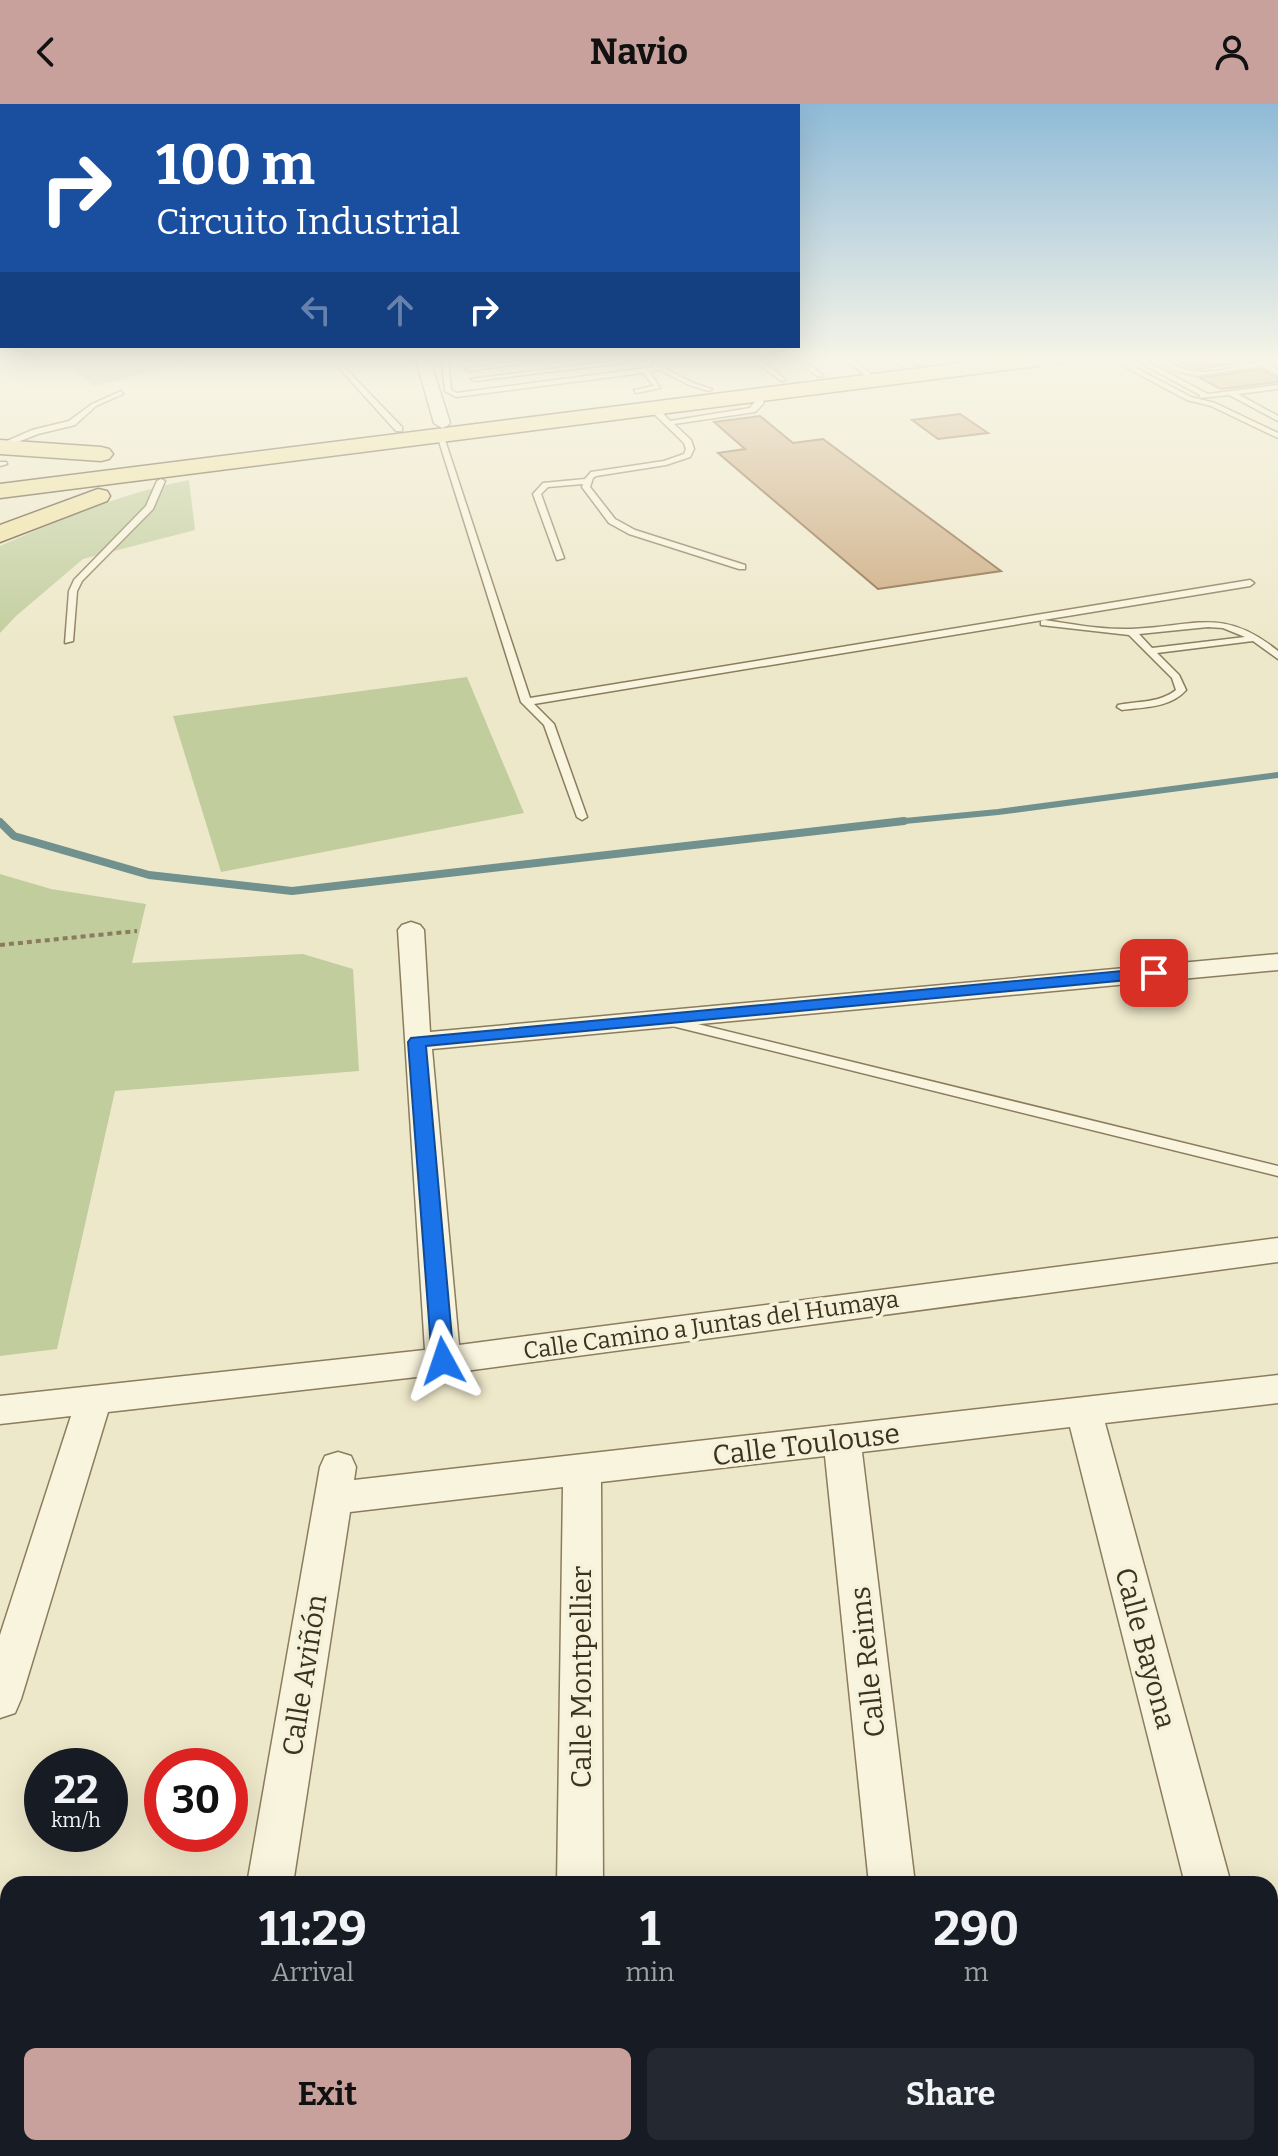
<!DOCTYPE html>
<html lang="en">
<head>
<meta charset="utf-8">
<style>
  body { margin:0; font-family:Bitter,serif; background:#242831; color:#f1f3f6; height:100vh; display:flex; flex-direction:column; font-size:30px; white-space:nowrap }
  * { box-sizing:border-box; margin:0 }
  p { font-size:26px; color:#9ea1a6 }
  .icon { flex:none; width:44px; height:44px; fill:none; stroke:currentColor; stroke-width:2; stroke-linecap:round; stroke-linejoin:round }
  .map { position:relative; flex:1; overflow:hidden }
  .side { position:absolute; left:0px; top:1772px; width:1278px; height:280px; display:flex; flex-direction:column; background:#171b24; border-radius:24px 24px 0 0; box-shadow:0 8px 32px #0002 }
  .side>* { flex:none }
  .guide { position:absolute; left:0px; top:0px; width:800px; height:244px; box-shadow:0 8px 32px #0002; background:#1a4fa0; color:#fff; overflow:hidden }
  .speed { position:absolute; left:24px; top:1644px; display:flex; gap:16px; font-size:40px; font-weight:700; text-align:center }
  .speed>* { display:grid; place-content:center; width:104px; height:104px; border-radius:50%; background:#171b24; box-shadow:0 8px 32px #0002; line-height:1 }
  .speed small { font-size:20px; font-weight:400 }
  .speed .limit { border:12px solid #d22; background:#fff; color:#111 }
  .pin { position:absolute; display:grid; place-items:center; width:68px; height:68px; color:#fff; margin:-34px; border-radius:16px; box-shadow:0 4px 12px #0006 }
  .me { position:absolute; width:88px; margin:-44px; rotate:355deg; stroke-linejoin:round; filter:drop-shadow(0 0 6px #0008) }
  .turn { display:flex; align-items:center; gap:28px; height:168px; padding:0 24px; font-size:36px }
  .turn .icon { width:104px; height:104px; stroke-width:2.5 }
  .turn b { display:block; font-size:56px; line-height:68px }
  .lanes { display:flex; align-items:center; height:76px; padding:0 24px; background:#0003; justify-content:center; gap:40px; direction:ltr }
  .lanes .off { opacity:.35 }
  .eta { display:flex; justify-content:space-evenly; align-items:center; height:136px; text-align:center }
  .eta b { font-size:48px; font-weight:700; line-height:56px }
  .primary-button { display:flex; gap:16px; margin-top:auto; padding:16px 24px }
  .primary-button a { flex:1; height:92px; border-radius:12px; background:#c9a19c; color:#111; font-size:32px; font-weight:700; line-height:92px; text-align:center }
  .primary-button a+a { background:#242831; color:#f1f3f6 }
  header { display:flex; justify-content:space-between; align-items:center; height:104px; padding:0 24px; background:#c9a19c; color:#111; font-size:36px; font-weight:700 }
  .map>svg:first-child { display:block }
  .green { fill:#c1cd9d }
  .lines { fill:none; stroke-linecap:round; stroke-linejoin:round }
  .stream-far1 { stroke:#70918e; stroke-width:6 }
  .stream { stroke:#70918e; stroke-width:8 }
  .building { fill:#ccaa80; stroke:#8a6944; stroke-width:2 }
  .service-casing { stroke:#8b7c5e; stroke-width:3 }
  .minor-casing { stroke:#8b7c5e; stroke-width:3 }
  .primary-casing { stroke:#594932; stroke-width:3 }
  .path-far2 { stroke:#8b7c5e; stroke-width:3; stroke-dasharray:3 2; stroke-linecap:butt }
  .path-far1 { stroke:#8b7c5e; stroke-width:4; stroke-dasharray:5 4; stroke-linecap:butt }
  .path { stroke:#8b7c5e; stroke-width:7; stroke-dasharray:9 6; stroke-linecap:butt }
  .service { fill:#f9f4dd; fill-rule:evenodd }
  .minor { fill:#f9f4dd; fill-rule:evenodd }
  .primary { fill:#f0e2a3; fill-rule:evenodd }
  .route { fill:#1a73e8; stroke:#114b97; stroke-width:2 }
  .labels { text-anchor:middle; stroke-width:7; stroke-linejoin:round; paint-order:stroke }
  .street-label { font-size:24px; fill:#3c3221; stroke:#f6f1d9 }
  .near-street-label { font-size:28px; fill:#3c3221; stroke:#f6f1d9 }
</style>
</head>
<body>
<header><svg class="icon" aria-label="back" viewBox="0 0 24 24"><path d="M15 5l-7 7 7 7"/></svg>Navio<svg class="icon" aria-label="person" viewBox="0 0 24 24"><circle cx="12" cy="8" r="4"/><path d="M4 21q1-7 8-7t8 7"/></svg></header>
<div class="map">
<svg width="1278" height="2052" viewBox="0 0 1278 2052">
  <rect width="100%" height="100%" fill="#eee8ca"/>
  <g class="green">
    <path d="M 58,257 L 211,257 L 186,259 L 95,282 Z"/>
    <path d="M 189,376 L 195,426 L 83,455 L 16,512 L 0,529 L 0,442 C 62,415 122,389 189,376 Z"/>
    <path d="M 467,573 L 524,709 L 221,768 L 173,612 Z"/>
    <path d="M 0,770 L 51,785 L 146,800 L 132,859 L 303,850 L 353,865 L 359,967 L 115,987 L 57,1245 L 0,1252 Z"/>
    <path d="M 1270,1905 L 1278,1905 L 1278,2052 L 966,2052 L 964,2044 L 1270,2044 Z"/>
  </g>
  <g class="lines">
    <path class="stream-far1" d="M 884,719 L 998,708 L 1278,671"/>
    <path class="stream" d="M 0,718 L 14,732 L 149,771 L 292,787 L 904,717"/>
  </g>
  <g class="building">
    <path d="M 1174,256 L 1247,256 L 1248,257 L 1199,265 Z"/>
    <path d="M 1260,265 L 1278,274 L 1278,278 L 1221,285 L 1200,274 Z"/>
    <path d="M 960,310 L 988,329 L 938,335 L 912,316 Z"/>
    <path d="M 760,312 L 793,339 L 823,335 L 1001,467 L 878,485 L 718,349 L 745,345 L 714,318 Z"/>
  </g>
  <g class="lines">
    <g class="service-casing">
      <g id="service">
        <path d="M 442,256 L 448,256 L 451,286 L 457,289 L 654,263 L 652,261 L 655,259 L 693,279 L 712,285 L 709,287 L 689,281 L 660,266 L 650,268 L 660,284 L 636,289 L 634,286 L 654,282 L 643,269 L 456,293 L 445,287 Z"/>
        <path d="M 521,256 L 544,256 L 468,267 L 465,265 Z"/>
        <path d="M 622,256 L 647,256 L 474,277 L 471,275 Z"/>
        <path d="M 753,256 L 761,256 L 786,276 L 781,277 Z"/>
        <path d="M 795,256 L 803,256 L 824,272 L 819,273 Z"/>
        <path d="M 847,256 L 855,256 L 878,277 L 873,278 Z"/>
        <path d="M 893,256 L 901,256 L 906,261 L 901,262 Z"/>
        <path d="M 911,256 L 919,256 L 922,260 L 917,261 Z"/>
        <path d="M 1112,256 L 1121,256 L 1191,293 L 1215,299 L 1278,329 L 1278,334 L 1211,302 L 1187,296 Z"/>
        <path d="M 1135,256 L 1144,256 L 1208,290 L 1278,281 L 1278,285 L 1238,290 L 1278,312 L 1278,317 L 1229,291 L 1199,294 L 1200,291 Z"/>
        <path d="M 1161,256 L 1168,256 C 1192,277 1227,265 1254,259 L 1250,256 L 1259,256 L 1278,266 L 1278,271 L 1260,262 L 1196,272 L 1170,265 Z"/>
        <path d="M 340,263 L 344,263 L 402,323 L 402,327 L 396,327 L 340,265 Z"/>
        <path d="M 121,287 L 123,290 L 96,302 L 75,321 L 38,330 L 0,345 L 0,340 L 32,326 L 69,317 L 92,300 Z"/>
        <path d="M 761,290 L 764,292 L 763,300 L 755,308 L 674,320 L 691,336 L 694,345 L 690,353 L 666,361 L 596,372 L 593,374 L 590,383 L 615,415 L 635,426 L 745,461 L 745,465 L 739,465 L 629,430 L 609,419 L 582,383 L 583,380 L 548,383 L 541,390 L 564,454 L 557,456 L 533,390 L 543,379 L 585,375 L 591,368 L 664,357 L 684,350 L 686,345 L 684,339 L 652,308 L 652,304 L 658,304 L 670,317 L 750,304 Z"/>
        <path d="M 437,331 L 444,333 L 530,594 L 1250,476 L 1254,479 L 1250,482 L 534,600 L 554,620 L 587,713 L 582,716 L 577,713 L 544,621 L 521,598 Z"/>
        <path d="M 0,358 L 6,358 L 7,360 L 0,362 Z"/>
        <path d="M 161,375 L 165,377 L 153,405 L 82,477 L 77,487 L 73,537 L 65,539 L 69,487 L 74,476 L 146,402 L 157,377 Z"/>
        <path d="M 1044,516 C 1073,520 1102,526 1131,525 C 1194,523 1222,502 1278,547 L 1278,555 L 1253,537 L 1157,549 L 1179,571 L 1186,586 C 1170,604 1144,603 1122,606 L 1117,603 L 1118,601 C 1138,597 1160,599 1176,586 L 1172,574 L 1129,531 L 1041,521 L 1041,517 ZM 1208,523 L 1223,524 L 1245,533 L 1152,544 L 1139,530 Z"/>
        <path d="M 669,913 L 1278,1062 L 1278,1072 L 664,920 L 663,917 Z"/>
      </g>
    </g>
    <g class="minor-casing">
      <g id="minor">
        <path d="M 416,256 L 430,256 L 450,319 L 447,322 L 442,324 L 434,319 Z"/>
        <path d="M 411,818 L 420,821 L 424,826 L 430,928 L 1278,850 L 1278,866 L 432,945 L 459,1241 L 1278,1134 L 1278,1158 L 443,1270 L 108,1308 L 21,1595 L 15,1609 L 0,1614 L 0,1531 L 71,1312 L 0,1320 L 0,1292 L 425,1246 L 398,826 L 402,821 Z"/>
        <path d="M 1278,1271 L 1278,1299 L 1105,1319 L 1231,1780 L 1185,1780 L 1070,1323 L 862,1348 L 915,1780 L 869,1780 L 825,1352 L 601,1378 L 603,1780 L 557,1780 L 563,1383 L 350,1408 L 293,1780 L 247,1780 L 320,1363 L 325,1352 L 338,1348 L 351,1352 L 356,1363 L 354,1376 Z"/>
        <rect x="1270" y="1839" width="8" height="48"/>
        <path d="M 201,2044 L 251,2044 L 251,2052 L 199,2052 Z"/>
        <path d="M 553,2044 L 603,2044 L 604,2052 L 552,2052 Z"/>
        <path d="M 898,2044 L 948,2044 L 950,2052 L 898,2052 Z"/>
      </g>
    </g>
    <g class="primary-casing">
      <g id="primary">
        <path d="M 984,256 L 1048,256 L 1038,262 L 0,394 L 0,380 Z"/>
        <path d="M 0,336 L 101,343 L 109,345 L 113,350 L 109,355 L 101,357 L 0,350 Z"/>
        <path d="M 98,385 L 107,387 L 110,392 L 107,397 L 0,438 L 0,421 Z"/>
      </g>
    </g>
    <path class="path-far2" d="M 1078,256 L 1058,260 L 1092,256"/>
    <path class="path-far1" d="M 0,841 L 137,827"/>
    <g class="path">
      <path d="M 1270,1940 L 1278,1942"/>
      <path d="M 1270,1984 L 1278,2019"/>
      <path d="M 1003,2044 L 1005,2052"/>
      <path d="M 1181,2051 L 1278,2046"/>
    </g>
    <use href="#service" class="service"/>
    <use href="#minor" class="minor"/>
    <use href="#primary" class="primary"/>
  </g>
  <linearGradient id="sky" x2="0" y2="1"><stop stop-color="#8fbad8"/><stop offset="0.47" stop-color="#f7f5e7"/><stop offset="1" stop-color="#f7f5e7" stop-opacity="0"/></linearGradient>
  <rect width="1278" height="544" fill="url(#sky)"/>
  <path class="route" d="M 1154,864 L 1160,866 L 1160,873 L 426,942 L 454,1257 L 450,1262 L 436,1262 L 432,1257 L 408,938 L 411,934 Z"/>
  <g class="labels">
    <g class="street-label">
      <text transform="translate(711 1221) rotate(-8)" y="8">Calle Camino a Juntas del Humaya</text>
    </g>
    <g class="near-street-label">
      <text transform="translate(806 1340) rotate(-7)" y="10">Calle Toulouse</text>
      <text transform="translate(1146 1544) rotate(75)" y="10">Calle Bayona</text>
      <text transform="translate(867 1558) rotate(-96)" y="10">Calle Reims</text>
      <text transform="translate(304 1571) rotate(-81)" y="10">Calle Aviñón</text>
      <text transform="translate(581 1573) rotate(-90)" y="10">Calle Montpellier</text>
    </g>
  </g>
</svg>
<div class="speed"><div>22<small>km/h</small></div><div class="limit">30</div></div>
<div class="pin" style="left:1154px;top:869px;background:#d93025"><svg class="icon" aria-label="arrive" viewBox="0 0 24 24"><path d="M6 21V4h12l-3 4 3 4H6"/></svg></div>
<svg class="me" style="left:443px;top:1257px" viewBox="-20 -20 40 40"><path d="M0-17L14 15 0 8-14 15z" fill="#1a73e8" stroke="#fff" stroke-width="4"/></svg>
<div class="guide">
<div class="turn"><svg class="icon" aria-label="right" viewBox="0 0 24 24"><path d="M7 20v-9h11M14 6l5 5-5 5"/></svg><div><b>100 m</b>Circuito Industrial</div></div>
<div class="lanes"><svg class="icon off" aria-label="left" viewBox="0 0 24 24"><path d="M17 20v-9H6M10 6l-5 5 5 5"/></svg><svg class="icon off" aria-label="ahead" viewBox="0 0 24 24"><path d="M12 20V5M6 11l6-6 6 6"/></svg><svg class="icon" aria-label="right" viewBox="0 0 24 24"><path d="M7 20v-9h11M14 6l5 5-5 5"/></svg></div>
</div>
<section class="side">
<div class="eta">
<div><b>11:29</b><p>Arrival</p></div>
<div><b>1</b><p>min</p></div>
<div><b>290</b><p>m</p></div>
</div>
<div class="primary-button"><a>Exit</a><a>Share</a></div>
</section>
</div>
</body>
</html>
